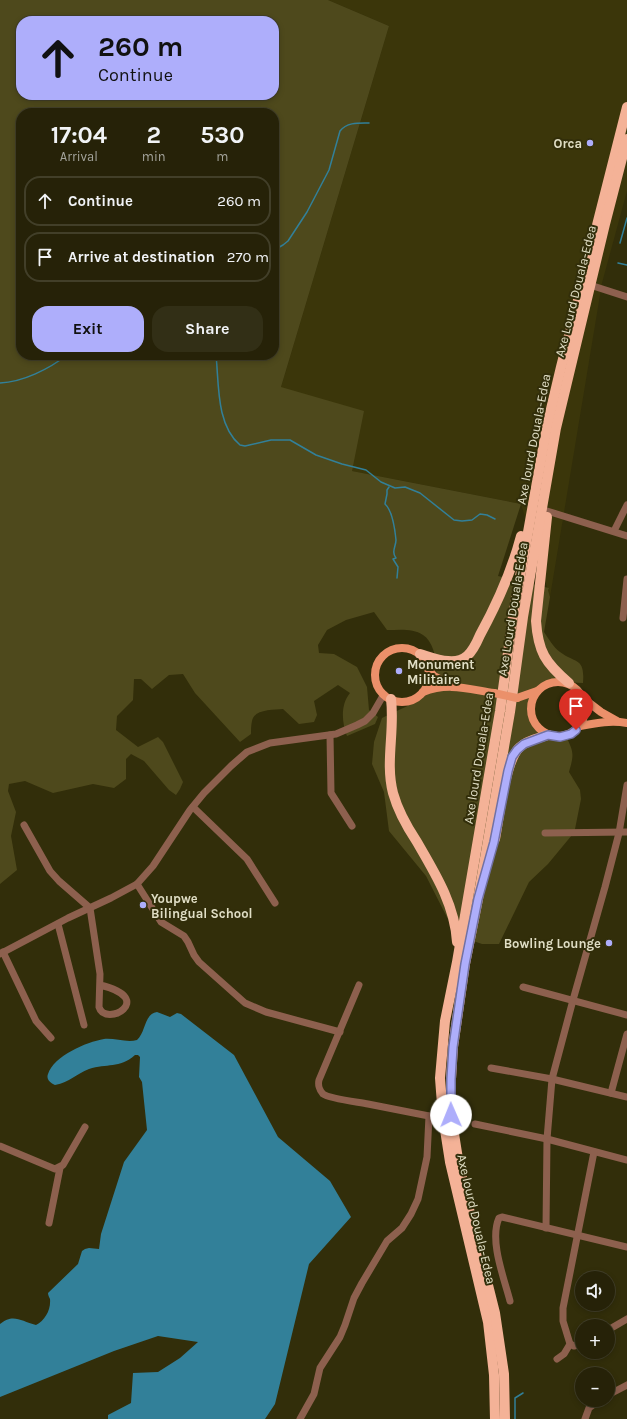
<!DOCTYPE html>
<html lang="en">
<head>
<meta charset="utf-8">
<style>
  body { margin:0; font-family:Karla,sans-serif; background:#322f16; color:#f1f3f6; height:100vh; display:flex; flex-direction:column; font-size:15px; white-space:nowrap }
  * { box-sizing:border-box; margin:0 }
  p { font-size:13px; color:#a4a49c }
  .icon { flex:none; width:22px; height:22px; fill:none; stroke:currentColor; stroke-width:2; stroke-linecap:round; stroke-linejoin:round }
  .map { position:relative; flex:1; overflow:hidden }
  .drawer { position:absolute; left:16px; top:108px; width:263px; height:252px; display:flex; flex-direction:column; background:#262208; border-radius:16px; box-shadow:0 2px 6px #0003,0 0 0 1px #423f29 }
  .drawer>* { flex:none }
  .banner { position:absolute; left:16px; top:16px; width:263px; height:84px; border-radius:16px; box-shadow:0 2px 6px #0003,0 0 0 1px #423f29; background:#aeaefb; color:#111; overflow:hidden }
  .controls { position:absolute; left:575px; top:1271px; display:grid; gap:8px }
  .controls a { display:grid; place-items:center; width:40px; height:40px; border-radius:50%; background:#262208; box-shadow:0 2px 6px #0003,0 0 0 1px #423f29; font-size:20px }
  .pin { position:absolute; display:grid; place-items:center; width:34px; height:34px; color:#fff; margin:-41px -17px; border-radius:50% 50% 50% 0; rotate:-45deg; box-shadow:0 0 4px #0007 }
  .pin .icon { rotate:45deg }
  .me { position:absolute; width:44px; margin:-22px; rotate:359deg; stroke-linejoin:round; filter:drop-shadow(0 0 3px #0008) }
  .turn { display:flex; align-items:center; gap:14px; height:84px; padding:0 16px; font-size:18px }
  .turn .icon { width:52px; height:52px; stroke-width:2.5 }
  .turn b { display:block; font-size:28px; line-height:34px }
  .eta { display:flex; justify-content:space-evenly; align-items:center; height:68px; text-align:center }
  .eta b { font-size:24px; font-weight:700; line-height:28px }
  .button { display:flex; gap:8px; margin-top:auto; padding:8px 16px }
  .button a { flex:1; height:46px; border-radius:16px; background:#aeaefb; color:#111; font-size:16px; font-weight:700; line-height:46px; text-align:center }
  .button a+a { background:#322f16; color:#f1f3f6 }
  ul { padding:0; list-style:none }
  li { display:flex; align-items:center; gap:12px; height:50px; margin:0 8px 6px; padding:0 8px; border:2px solid #423f29; border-radius:16px }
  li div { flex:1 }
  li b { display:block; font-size:15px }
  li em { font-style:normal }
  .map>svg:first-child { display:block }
  .built { fill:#3b360a }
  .green { fill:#4e491c; fill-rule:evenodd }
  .water { fill:#328099 }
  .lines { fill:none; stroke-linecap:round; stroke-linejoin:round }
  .stream { stroke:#328099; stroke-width:1.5 }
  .minor { stroke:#8d604e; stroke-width:7 }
  .major { stroke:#eb906a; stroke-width:8 }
  .highway { stroke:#f4b297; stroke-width:10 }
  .major-bridge { stroke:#eb906a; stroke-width:8 }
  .route-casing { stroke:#7171a3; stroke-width:10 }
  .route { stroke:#aeaefb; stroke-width:7 }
  .poi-dot { fill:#aeaefb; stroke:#322e0a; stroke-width:1.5 }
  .labels { text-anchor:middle; stroke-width:4; stroke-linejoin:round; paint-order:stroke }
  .poi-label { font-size:13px; font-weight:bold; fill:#e0dec5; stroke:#322e0a; text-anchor:end }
  .street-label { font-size:13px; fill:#e0dec5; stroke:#322e0a }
</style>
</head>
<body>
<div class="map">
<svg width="627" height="1419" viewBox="0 0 627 1419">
  <rect width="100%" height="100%" fill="#322e0a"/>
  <path class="built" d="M 328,0 L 627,0 L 627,191 L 602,283 L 550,597 L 521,504 L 352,471 L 281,387 L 389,26 Z"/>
  <path class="green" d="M 0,0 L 328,0 L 389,26 L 281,387 L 364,411 L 352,471 L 521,504 L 498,576 L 549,588 L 548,590 L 550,597 L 544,632 C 549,639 553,647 560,652 C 576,664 585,657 583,683 C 572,683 559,679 549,683 C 517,695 531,741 566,736 C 574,753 574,754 569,772 L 580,790 L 581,799 L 575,829 L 572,835 L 548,864 L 529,882 L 499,944 L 482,944 L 456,935 L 426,876 L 389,831 L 384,792 L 372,764 L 374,742 L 382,718 C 398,710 416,704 428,691 C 431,687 436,680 436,675 C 438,663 434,642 423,635 C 413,628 399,630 387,630 L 374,612 L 346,620 L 327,630 L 318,645 L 319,653 L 334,654 L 357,667 L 367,687 L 369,710 L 378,717 L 375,724 L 347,736 C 342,723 340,705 350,693 L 338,685 L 314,701 L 317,715 L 314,722 L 299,724 L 283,709 C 273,710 254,709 252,721 C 251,725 251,730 251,734 L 240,742 L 195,693 L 183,674 L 169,675 L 152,689 L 141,679 L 134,679 L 133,700 L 117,716 L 116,730 L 138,747 L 158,737 L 163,742 L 183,782 L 180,789 L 176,795 L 169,790 L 144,761 L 131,754 L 126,759 L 126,779 L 114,788 L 93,784 L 53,793 L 25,781 L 9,784 L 8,791 L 16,812 L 11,836 L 17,870 L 0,884 ZM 21,21 L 274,21 L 274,95 L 21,95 ZM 21,113 L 274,113 L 274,355 L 21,355 Z"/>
  <path class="water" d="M 157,1012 L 170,1017 L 177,1013 L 181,1014 L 234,1055 L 278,1137 L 330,1181 L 351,1217 L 309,1264 L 275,1404 L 265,1419 L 108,1419 L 108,1415 L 131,1403 L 133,1373 L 158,1372 L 180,1358 L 198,1342 L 158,1336 L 114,1351 L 0,1397 L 0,1324 C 13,1313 21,1321 36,1325 C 45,1320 51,1310 50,1299 C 49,1297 48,1295 48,1293 L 78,1264 L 82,1251 L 85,1249 L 89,1248 L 99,1249 L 101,1234 L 124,1162 L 147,1130 L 142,1082 L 139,1077 L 140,1057 L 138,1055 L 135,1055 C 119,1069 107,1063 89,1069 C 76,1074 70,1082 55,1085 C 50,1083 46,1079 48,1074 C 54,1056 86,1042 104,1039 C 115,1038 127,1043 137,1040 C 146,1032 144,1014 157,1012 Z"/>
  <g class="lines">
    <g class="stream">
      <path d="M 620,243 L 627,218"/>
      <path d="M 274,250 L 283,245 L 288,241 L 307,212 L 329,170 L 340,131 C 347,122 359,123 369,123"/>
      <path d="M 618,263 L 627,265"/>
      <path d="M 216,355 C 219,383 216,425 240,445 L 245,446 L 271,440 L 290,440 L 316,455 L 342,464 L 366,470 L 381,482 L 395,488 L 405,487 L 420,493 L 454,520 L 462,521 L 472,520 L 480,514 L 487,515 L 495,519"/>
      <path d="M 0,383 C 23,382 49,369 67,355"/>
      <path d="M 389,487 L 387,490 L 387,494 L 385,504 C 393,511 395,530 396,540 C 396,546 391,552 396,558 L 393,559 L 398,567 L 397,578"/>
      <path d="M 515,1419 L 515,1398 L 523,1393"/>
    </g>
    <g class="minor">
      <path d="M 590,285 L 627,297"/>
      <path d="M 547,511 L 627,536"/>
      <path d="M 614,531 L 627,505"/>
      <path d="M 623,618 L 627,579"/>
      <path d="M 330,735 L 331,793 L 352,826"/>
      <path d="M 193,807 L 247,859 L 275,903"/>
      <path d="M 24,825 L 50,871 L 59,881 L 90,908 L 100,974 L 99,1007 C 105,1028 158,999 100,985"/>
      <path d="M 545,833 L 627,832"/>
      <path d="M 137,884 L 161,922 L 184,936 L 188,942 L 194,955 L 199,962 L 245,1003 L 266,1012 L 340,1032"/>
      <path d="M 58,924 L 84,1025"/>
      <path d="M 3,952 L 36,1021 L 51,1038"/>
      <path d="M 0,954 L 68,918 L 111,898 L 137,884 L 153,866 L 190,810 L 204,793 L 231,766 L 247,752 L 270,743 L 336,734 L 357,725 L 365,721 L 373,713 L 384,694"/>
      <path d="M 359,985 L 319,1080 C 318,1084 319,1090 323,1094 C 330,1099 358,1102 368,1104 C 389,1108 409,1112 429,1116 L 443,1117"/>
      <path d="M 523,987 L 627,1015"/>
      <path d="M 491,1068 L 552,1079 L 627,1097"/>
      <path d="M 611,1093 L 627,1034"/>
      <path d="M 475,1124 L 547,1139 L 627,1160"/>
      <path d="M 0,1146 L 55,1169 L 63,1165 L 85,1127"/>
      <path d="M 49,1223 L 60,1168"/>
      <path d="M 546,1228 L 547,1139 L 552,1079 L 573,1000 L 605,887 L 619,833 L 627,785"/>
      <path d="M 510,1301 C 504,1278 489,1240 499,1218 L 502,1217 L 627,1247"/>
      <path d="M 608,1330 L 627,1319"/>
      <path d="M 570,1344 L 574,1346 L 582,1344"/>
      <path d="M 557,1359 L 564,1354 L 570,1344 L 563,1321 L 563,1308 L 594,1152"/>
      <path d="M 608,1395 L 627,1385"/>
      <path d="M 300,1419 L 314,1394 L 320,1368 L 340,1337 L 345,1325 L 354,1298 L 362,1283 L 387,1241 L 402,1228 L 411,1214 L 418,1199 L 427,1157 L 429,1116"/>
      <path d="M 585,1419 L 589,1408 L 600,1400"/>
    </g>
    <g class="major">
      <circle cx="402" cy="675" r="27"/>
      <path d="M 429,670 L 434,676 L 451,685"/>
      <circle cx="558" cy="709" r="27"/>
      <path d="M 423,692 C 448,682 468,689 494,693"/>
      <path d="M 517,698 L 537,691"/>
      <path d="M 584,699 L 601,712 L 617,721"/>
      <path d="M 580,726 C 596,723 611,720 627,723"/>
    </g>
    <g class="highway">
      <path d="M 547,517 L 536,621 C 538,651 545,663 569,683"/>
      <path d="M 420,654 C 434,658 455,667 467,656 C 473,651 477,642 480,635 C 497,604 512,570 521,536"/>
      <path d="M 391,699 C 395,731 385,762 393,793 C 398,811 407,827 417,842 C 435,873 455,905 457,942"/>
      <path d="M 495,839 C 499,819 505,760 520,747 C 527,740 539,738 548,735"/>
      <path d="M 495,1419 L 494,1375 L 488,1322 L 450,1162 L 443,1117 L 440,1078 L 445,1021 L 457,962 L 500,711 L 513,616 L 547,426 L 561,367 L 627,107"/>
      <path d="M 505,1419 L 504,1374 L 495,1313 L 467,1201 L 458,1159 L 451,1115 L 451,1079 L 453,1047 L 465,964 L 478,899 L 510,712 L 523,617 L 556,428 L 605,224 L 627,139"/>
    </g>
    <path class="major-bridge" d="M 494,693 L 517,698"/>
  </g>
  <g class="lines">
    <g class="route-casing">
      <path id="route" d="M 451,1115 L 451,1079 L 453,1047 L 465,964 L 478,899 L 494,842 L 508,771 L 512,757 L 517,750 L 524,744 L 548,735 L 560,737 L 571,734 L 576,730"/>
    </g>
    <use href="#route" class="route"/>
  </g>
  <g class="poi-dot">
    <circle cx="590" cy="143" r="4"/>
    <circle cx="399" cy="671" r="4"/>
    <circle cx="143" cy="905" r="4"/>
    <circle cx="609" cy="943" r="4"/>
  </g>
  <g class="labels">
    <g class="poi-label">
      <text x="582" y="148">Orca</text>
      <text x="407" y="669" text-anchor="start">Monument<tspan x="407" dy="15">Militaire</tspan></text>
      <text x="151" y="903" text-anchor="start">Youpwe<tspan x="151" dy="15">Bilingual School</tspan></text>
      <text x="601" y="948">Bowling Lounge</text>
    </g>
    <g class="street-label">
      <text transform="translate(575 291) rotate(-76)" y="5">Axe Lourd Douala-Edea</text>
      <text transform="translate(533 439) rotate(-79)" y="5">Axe lourd Douala-Edea</text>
      <text transform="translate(512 609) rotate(-81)" y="5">Axe Lourd Douala-Edea</text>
      <text transform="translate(478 758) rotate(-81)" y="5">Axe lourd Douala-Edea</text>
      <text transform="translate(477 1219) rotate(77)" y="5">Axe lourd Douala-Edea</text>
    </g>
  </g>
</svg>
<div class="controls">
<a><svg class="icon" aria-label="sound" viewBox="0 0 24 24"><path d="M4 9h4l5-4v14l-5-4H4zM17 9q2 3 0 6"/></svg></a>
<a>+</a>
<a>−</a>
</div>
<div class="pin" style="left:576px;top:730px;background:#d93025"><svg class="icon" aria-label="arrive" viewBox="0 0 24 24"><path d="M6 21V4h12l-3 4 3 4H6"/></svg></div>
<svg class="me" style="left:451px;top:1115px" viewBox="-20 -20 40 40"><circle r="19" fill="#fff"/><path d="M0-13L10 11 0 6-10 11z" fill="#aeaefb"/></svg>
<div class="banner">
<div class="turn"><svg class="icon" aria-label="ahead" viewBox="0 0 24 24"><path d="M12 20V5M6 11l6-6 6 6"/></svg><div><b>260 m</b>Continue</div></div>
</div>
<section class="drawer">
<div class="eta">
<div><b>17:04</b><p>Arrival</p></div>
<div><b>2</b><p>min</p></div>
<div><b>530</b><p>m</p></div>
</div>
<ul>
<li><svg class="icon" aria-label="ahead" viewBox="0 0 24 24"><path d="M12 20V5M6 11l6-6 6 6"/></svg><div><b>Continue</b></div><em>260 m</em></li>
<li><svg class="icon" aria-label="arrive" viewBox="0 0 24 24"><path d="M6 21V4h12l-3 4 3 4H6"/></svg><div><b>Arrive at destination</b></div><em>270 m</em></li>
</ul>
<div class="button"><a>Exit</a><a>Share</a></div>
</section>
</div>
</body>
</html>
